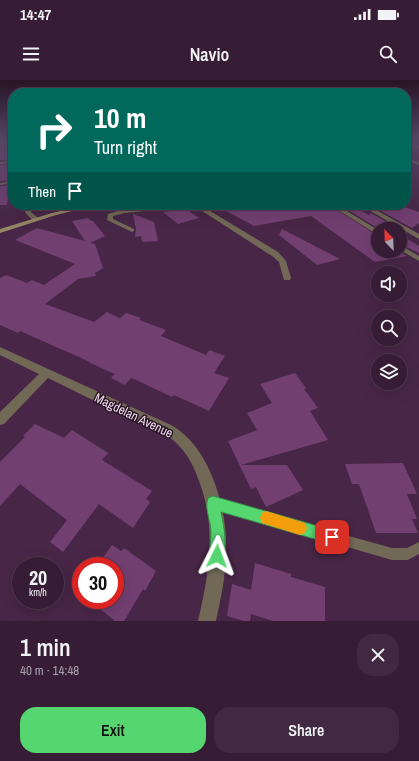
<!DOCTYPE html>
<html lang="en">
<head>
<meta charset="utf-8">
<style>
  body { margin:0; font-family:"Archivo Narrow",sans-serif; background:#412941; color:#f1f3f6; height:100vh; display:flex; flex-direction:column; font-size:15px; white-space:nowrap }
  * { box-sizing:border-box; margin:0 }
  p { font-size:13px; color:#aaa1ad }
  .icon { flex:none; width:22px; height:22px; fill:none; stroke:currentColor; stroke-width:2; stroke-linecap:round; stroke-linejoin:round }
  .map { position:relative; height:541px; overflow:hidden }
  .details { display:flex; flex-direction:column; background:#361c35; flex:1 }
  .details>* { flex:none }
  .top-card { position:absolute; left:8px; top:8px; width:403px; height:122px; border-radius:16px; box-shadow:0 4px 16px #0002,0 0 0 1px #503a50; background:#00695c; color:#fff; overflow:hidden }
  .needle { width:26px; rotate:337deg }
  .fabs { position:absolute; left:371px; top:142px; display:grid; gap:8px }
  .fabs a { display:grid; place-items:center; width:36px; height:36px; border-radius:50%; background:#361c35; box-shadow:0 4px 16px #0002,0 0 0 1px #503a50; font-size:20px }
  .speed { position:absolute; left:12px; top:477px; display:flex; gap:8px; font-size:20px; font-weight:700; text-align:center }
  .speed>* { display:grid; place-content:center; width:52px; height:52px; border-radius:50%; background:#361c35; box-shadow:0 4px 16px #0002,0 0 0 1px #503a50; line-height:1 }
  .speed small { font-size:10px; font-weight:400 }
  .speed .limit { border:6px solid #d22; background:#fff; color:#111 }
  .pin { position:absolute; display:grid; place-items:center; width:34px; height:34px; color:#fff; margin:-17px; border-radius:8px; box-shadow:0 2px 6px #0006 }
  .me { position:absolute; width:44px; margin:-22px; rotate:3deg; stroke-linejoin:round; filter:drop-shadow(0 0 3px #0008) }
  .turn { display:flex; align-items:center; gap:14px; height:84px; padding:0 20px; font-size:18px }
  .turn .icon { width:52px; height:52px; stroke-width:2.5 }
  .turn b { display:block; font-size:28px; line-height:34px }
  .then { display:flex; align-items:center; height:38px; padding:0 20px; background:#0003; gap:8px; font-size:15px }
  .round { display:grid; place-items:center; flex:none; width:42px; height:42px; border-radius:16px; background:#412941 }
  .headline { display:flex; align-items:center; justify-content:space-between; height:68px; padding:0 20px }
  h1 { font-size:24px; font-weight:600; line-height:30px }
  .primary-button { display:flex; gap:8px; margin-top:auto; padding:8px 20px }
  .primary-button a { flex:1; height:46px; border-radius:16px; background:#56d671; color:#111; font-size:16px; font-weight:600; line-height:46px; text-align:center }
  .primary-button a+a { background:#412941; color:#f1f3f6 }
  .status { display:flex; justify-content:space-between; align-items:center; height:28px; padding:0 20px; background:#361c35; direction:ltr }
  .status svg { height:11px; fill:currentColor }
  header { display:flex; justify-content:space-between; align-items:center; height:52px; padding:0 20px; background:#361c35; font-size:18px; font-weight:600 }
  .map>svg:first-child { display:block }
  .building { fill:#723f71 }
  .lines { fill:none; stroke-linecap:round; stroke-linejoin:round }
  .lane { fill:#716955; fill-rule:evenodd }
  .street { fill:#716955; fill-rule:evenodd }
  .secondary { fill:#938565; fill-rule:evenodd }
  .route { fill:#56d671; stroke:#388b49 }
  .slow { fill:#f59e0b }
  .labels { text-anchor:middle; stroke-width:3; stroke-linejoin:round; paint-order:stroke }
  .near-street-label { font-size:13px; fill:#ecd7eb; stroke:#261625 }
</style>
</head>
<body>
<div class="status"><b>14:47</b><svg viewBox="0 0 49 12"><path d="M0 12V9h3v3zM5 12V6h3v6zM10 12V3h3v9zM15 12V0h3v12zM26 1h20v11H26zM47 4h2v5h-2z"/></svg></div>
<header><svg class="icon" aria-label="menu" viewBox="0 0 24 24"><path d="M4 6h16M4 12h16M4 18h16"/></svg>Navio<svg class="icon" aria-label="search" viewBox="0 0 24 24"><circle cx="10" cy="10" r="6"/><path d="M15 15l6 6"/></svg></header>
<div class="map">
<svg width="419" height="541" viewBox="0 0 419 541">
  <rect width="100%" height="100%" fill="#482647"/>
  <g class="building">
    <path d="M 13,64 L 13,80 L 0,80 L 0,65 Z"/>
    <path d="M 13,84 L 11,100 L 0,101 L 0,85 Z"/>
    <path d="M 10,105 L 7,125 L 0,125 L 0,106 Z"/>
    <path d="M 215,125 L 329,125 L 378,156 L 378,171 L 399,171 L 407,176 L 375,182 L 311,136 L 254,146 Z"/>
    <path d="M 389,125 L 399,125 L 419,132 L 419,143 L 412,148 L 379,130 Z"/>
    <path d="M 354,127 L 369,135 L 371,133 L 399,149 L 379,149 L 345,128 Z"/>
    <path d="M 186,129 L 199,138 L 178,144 L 163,132 Z"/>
    <path d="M 133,134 L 154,142 L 158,161 L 142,162 L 141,156 L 135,157 L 136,149 Z"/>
    <path d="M 88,138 L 91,141 L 93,141 L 105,156 L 90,163 L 95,164 L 103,188 L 95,193 L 96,196 L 78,199 L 45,224 L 94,242 L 107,232 L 120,238 L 126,233 L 141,238 L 139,240 L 166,250 L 161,256 L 206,275 L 209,270 L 225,276 L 214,293 L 229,298 L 209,331 L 174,315 L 172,317 L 134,299 L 131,298 L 125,305 L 111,298 L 115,294 L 90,283 L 90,282 L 20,251 L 18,253 L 0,245 L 0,198 L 6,195 L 27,203 L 32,200 L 44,205 L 75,184 L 15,160 L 37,148 L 85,161 L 72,141 Z"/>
    <path d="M 282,149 L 340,179 L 317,185 L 279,155 Z"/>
    <path d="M 400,150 L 405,153 L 401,155 L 419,166 L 419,173 L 400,164 Z"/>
    <path d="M 295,293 L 306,308 L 304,309 L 318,328 L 310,331 L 328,360 L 241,385 L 287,385 L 303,410 L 266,427 L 256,407 L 251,409 L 228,361 L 257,350 L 247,333 L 272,323 L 260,304 Z"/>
    <path d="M 35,344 L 64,358 L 72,350 L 108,373 L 102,380 L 152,411 L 146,419 L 150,422 L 133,448 L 99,424 L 63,472 L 50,462 L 67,440 L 20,404 L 0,426 L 0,382 L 25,357 L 23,356 Z"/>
    <path d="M 403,383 L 417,414 L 407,414 L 417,439 L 412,439 L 418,453 L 376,453 L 359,404 L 352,404 L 345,384 Z"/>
    <path d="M 112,465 L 121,471 L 124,468 L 156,491 L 145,511 L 143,509 L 124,541 L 115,541 L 89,520 L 115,520 L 115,486 L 97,486 Z"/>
    <path d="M 255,483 L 291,494 L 291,497 L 325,507 L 325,541 L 273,541 L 251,534 L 250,541 L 244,541 L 227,536 L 232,504 L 251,510 Z"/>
  </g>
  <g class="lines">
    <g class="lane">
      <path d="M 13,61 L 13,63 L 0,64 L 0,62 Z"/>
      <path d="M 406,62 L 419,66 L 419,68 L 406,64 Z"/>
      <path d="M 13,81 L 13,83 L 0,84 L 0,82 Z"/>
      <path d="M 13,101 L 13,103 L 0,105 L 0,103 Z"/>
      <path d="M 213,418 L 392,468 L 407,468 L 419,462 L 419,474 L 408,480 L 392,480 L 213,428 L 209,427 L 208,423 L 209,419 Z"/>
    </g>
    <g class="street">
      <path d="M 406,78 L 419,82 L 419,85 L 406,80 Z"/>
      <path d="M 22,125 L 28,125 L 31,132 L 38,138 L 38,140 C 29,141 25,132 22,125 Z"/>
      <path d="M 167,125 L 187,125 L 184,127 L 125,133 L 113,136 L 113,139 L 134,149 L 134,151 L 132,152 L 107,140 L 108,134 L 125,129 Z"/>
      <path d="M 193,125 L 200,125 L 278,172 L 286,181 L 291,198 L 290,200 L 284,200 L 279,182 L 272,176 Z"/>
      <path d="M 330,125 L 337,125 L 378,150 L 378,155 Z"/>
      <path d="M 360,125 L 367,125 L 419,154 L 419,159 Z"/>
      <path d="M 400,165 L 419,176 L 419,181 L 400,170 Z"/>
      <path d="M 0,267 L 171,345 C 210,366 228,430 226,471 C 226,495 221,518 216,541 L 198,541 C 209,494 217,448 199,401 C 194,386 186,371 173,360 C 161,350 145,345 131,338 C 103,325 76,312 48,298 L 4,344 L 0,345 L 0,332 L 39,294 L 0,275 Z"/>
    </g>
    <path class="secondary" d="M 86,125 L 96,125 L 56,135 L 0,153 L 0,149 L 52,133 Z"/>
  </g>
  <linearGradient id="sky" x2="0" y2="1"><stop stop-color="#281527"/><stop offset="0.44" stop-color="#584769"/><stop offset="1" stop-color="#584769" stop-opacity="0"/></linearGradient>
  <rect width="419" height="135" fill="url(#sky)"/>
  <path class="route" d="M 213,416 L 332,450 L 337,452 L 339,457 L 337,462 L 332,464 L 221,432 C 224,447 228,466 222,481 L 217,483 L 212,481 C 208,472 211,462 211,452 C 211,441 204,429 208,418 Z"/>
  <path class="slow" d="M 266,431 L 305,443 L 307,448 L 305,453 L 300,455 L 262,443 L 260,438 L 262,433 Z"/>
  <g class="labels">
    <g class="near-street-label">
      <text transform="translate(134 335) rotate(26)" y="5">Magdelan Avenue</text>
    </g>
  </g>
</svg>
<div class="fabs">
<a><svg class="needle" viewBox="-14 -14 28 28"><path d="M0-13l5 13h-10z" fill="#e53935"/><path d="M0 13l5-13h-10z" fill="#aaa1ad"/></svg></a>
<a><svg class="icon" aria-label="sound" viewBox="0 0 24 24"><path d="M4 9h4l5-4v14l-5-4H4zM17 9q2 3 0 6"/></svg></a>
<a><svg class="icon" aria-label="search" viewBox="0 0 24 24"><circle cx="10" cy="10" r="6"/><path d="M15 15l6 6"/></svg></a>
<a><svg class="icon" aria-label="layers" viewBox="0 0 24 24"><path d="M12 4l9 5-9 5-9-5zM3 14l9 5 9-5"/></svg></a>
</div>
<div class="speed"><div>20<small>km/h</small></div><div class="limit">30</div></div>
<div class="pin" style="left:332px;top:457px;background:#d93025"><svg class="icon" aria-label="arrive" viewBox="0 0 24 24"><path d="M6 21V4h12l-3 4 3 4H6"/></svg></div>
<svg class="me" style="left:217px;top:476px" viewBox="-20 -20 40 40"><path d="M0-17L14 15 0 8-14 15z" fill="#56d671" stroke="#fff" stroke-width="4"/></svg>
<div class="top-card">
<div class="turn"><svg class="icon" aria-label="right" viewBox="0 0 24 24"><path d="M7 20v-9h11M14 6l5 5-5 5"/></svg><div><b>10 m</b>Turn right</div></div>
<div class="then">Then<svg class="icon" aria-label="arrive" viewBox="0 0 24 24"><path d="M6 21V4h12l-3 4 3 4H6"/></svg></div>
</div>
</div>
<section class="details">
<div class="headline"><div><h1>1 min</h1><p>40 m · 14:48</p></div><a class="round"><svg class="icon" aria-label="close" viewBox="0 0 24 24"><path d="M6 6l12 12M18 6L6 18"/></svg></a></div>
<div class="primary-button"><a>Exit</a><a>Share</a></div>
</section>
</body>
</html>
